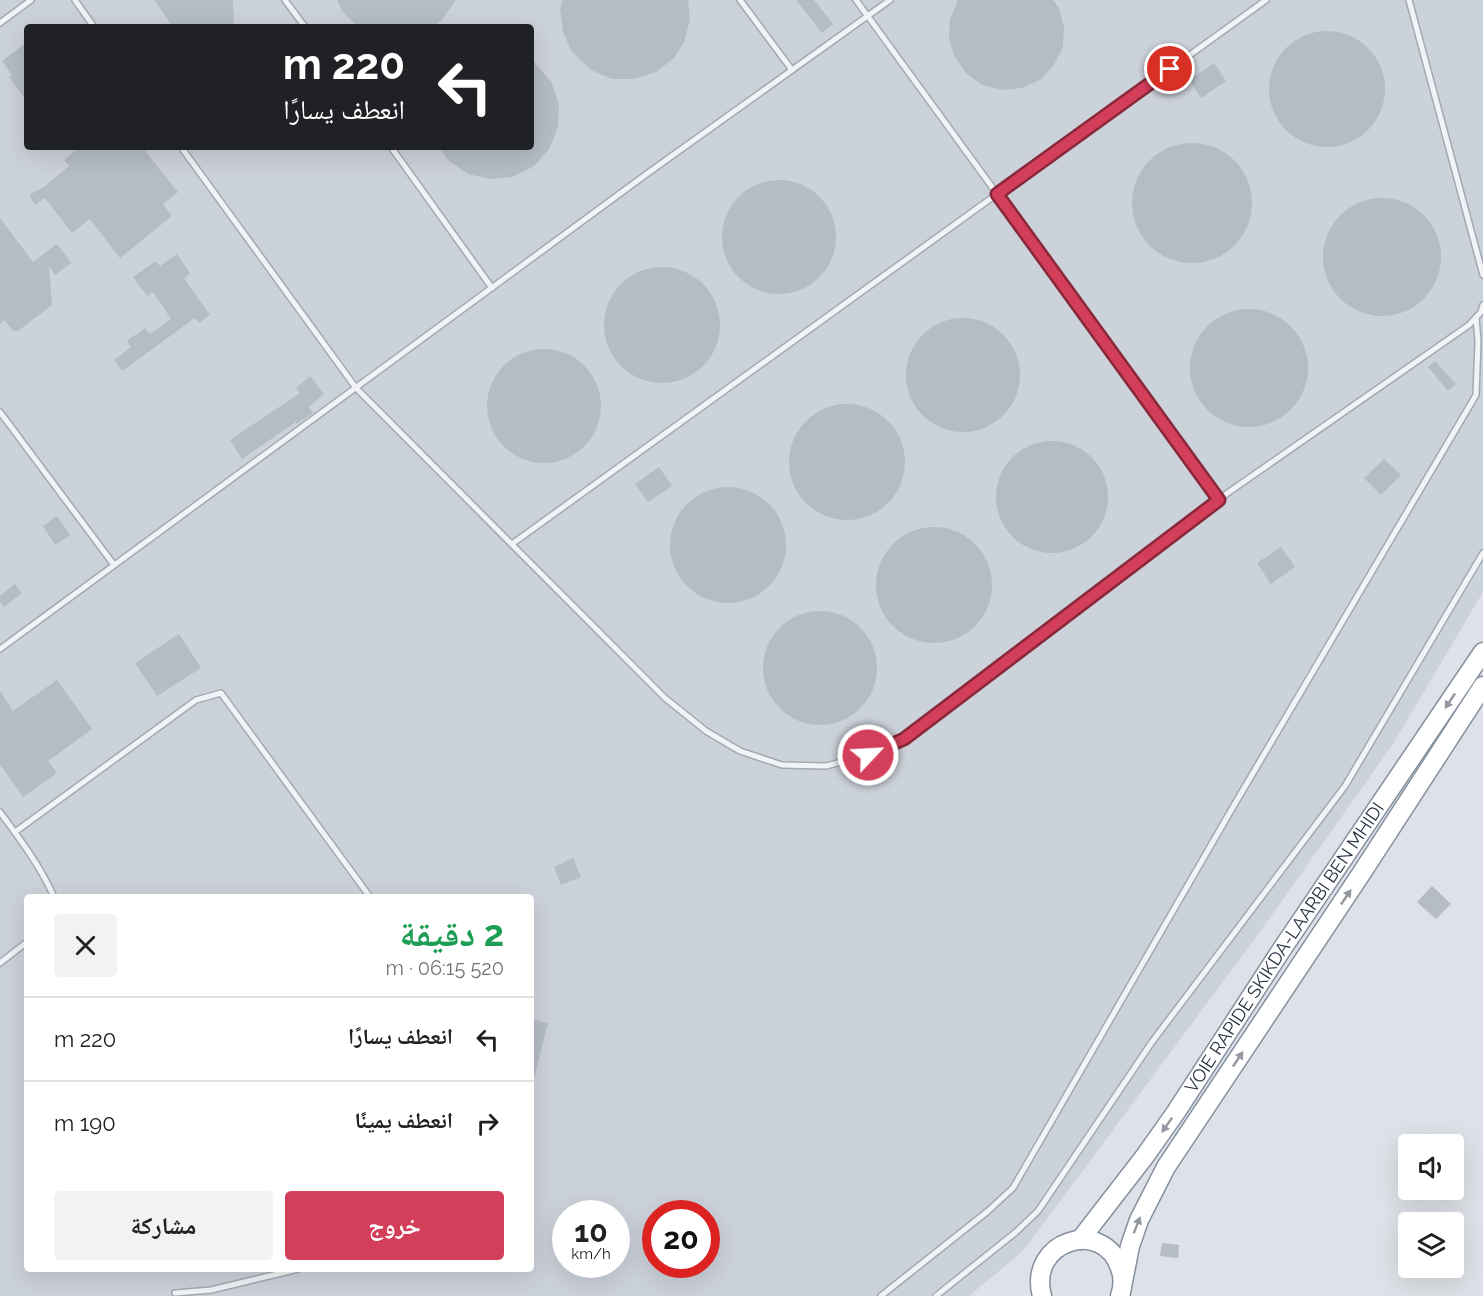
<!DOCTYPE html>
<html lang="ar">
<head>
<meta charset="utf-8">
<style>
  body { margin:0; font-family:Raleway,"Noto Naskh Arabic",sans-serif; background:#f2f2f2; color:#202124; direction:rtl; height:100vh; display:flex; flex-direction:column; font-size:22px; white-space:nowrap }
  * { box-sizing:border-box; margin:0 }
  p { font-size:20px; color:#757577 }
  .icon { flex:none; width:33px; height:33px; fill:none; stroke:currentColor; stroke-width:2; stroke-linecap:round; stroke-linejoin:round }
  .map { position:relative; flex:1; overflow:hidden; direction:ltr }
  .panel { position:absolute; left:24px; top:894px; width:510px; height:378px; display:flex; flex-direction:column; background:#fff; border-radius:6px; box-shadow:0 6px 24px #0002; direction:rtl }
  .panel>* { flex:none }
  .guide { position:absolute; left:24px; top:24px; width:510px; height:126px; border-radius:6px; box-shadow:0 6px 24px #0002; direction:rtl; background:#202124; color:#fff; overflow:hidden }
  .buttons { position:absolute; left:1398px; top:1134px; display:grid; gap:12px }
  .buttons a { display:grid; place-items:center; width:66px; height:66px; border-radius:6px; background:#fff; box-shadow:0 6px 24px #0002; font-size:30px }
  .speed { position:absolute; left:552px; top:1200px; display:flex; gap:12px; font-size:30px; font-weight:700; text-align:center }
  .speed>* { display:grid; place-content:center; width:78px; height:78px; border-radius:50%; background:#fff; box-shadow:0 6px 24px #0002; line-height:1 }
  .speed small { font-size:15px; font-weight:400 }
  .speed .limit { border:9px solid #d22; background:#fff; color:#111 }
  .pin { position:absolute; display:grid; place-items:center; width:51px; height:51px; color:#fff; margin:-26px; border:3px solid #fff; border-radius:50%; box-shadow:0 2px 6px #0007 }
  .me { position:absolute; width:66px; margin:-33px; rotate:65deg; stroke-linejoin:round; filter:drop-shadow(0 0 4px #0008) }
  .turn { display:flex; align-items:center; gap:21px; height:126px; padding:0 30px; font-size:27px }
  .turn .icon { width:78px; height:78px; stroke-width:2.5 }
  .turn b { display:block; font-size:42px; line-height:51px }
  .round { display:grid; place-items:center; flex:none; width:63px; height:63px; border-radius:6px; background:#f2f2f2 }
  .headline { display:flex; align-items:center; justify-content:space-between; height:102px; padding:0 30px }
  h1 { font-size:36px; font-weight:700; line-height:45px; color:#1e9e55 }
  .primary-button { display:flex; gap:12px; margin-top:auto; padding:12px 30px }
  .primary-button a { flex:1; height:69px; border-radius:6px; background:#d33e5a; color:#fff; font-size:24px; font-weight:700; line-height:69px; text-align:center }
  .primary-button a+a { background:#f2f2f2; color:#202124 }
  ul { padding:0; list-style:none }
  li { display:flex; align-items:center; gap:18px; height:84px; padding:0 30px; border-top:2px solid #e0e0e0 }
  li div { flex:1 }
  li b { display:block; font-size:22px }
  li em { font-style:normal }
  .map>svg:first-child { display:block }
  .built { fill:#ccd2da; fill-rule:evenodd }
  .building { fill:#b5bcc5 }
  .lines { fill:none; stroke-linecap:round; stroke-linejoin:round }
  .service-casing { stroke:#a3a9b2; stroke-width:8 }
  .trunk-casing { stroke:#85909f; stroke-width:21 }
  .service { stroke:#f1f3f6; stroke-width:5 }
  .trunk { stroke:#fff; stroke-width:18 }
  .oneway { fill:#9398a0 }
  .route-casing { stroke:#89283a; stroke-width:15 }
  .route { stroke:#d33e5a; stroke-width:10 }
  .labels { text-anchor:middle; stroke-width:4.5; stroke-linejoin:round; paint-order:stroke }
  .street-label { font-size:18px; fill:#273140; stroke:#eef1f6 }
</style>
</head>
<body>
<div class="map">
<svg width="1483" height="1296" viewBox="0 0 1483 1296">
  <rect width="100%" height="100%" fill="#dee2e8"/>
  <path class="built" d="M 0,0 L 1483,0 L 1483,592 L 1393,744 L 1257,936 L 1023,1251 L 969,1296 L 0,1296 ZM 27,27 L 531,27 L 531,147 L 27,147 ZM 27,897 L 531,897 L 531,1269 L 27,1269 ZM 566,1214 L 616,1214 L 616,1264 L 566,1264 ZM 656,1214 L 706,1214 L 706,1264 L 656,1264 Z"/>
  <g class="building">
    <path d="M 154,0 L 233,0 L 234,27 L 173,27 Z"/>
    <path d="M 337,0 L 456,0 L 441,21 L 432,27 L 358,27 L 342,11 Z"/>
    <path d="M 563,0 L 688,0 L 690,20 L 684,42 L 674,58 L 656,72 L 634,79 L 612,79 L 591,70 L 572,52 L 563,32 L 560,9 Z"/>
    <path d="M 796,0 L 814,0 L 833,24 L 822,33 Z"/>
    <path d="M 958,0 L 1053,0 L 1059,8 L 1064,27 L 1063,47 L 1054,65 L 1040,80 L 1022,88 L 1002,90 L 982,85 L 966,73 L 954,56 L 949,39 L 950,19 Z"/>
    <circle cx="1327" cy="89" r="58"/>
    <path d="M 27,42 L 27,102 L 9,77 L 12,75 L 2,61 Z"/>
    <path d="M 531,58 L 552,83 L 559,105 L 558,128 L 549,149 L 534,166 L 512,177 L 490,179 L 468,174 L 449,161 L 438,147 L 531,147 Z"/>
    <path d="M 1214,63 L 1226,81 L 1201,98 L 1189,80 Z"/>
    <circle cx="1192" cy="203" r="60"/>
    <path d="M 80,147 L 142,147 L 178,192 L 163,204 L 172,216 L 120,258 L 90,219 L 72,233 L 45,198 L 35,205 L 29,195 L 44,187 L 69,166 L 64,160 Z"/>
    <circle cx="779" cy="237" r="57"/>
    <circle cx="1382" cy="257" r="59"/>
    <path d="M 0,218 L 33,262 L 57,244 L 71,263 L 55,275 L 49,266 L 52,305 L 18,331 L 13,331 L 5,320 L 0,324 Z"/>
    <path d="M 177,254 L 190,273 L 184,278 L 210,315 L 199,323 L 195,318 L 122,371 L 114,360 L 131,347 L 127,341 L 145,328 L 150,334 L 171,319 L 153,292 L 147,296 L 133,277 L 156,261 L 160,266 Z"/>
    <circle cx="662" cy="325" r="58"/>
    <circle cx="1249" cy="368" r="59"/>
    <circle cx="963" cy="375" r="57"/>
    <circle cx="544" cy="406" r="57"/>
    <path d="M 1435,361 L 1456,384 L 1448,391 L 1428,367 Z"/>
    <path d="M 310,376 L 324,394 L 309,407 L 313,413 L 297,424 L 296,422 L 242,459 L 230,440 L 300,393 L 296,388 Z"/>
    <circle cx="847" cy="462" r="58"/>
    <circle cx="1052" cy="497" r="56"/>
    <path d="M 1384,459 L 1401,475 L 1381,495 L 1364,478 Z"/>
    <path d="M 659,467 L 672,486 L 648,502 L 635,484 Z"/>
    <circle cx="728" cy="545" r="58"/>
    <path d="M 57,516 L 70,535 L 55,545 L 43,526 Z"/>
    <circle cx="934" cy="585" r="58"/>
    <path d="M 1281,547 L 1295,567 L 1271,584 L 1257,563 Z"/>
    <path d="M 15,584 L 22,593 L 4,607 L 0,602 L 0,596 Z"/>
    <circle cx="820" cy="668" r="57"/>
    <path d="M 179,634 L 201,668 L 157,696 L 135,663 Z"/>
    <path d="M 57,680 L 92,729 L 48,761 L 57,773 L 23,797 L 0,764 L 0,691 L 13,711 Z"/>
    <path d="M 573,858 L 581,877 L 561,885 L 554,867 Z"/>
    <path d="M 1432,886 L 1451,904 L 1436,919 L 1417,902 Z"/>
    <path d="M 531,1019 L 548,1023 L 535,1075 L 531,1075 Z"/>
    <path d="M 1162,1243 L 1179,1245 L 1178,1258 L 1160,1256 Z"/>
  </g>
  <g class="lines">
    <g class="service-casing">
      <g id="service">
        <path d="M 75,0 L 94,27"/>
        <path d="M 285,0 L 305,27"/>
        <path d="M 740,0 L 792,70"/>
        <path d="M 856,0 L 1219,499"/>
        <path d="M 1409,0 L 1483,275"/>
        <path d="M 0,23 L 31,0"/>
        <path d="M 181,147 L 356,388 L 665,698 L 706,731 L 740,751 L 782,765 L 826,766 L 868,755 L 904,739 L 1219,499 L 1469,325 L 1481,312 L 1483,305"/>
        <path d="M 391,147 L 492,288"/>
        <path d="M 0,412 L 114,565"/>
        <path d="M 512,544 L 1266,0"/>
        <path d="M 0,649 L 648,173 L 890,0"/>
        <path d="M 0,812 C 20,839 41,867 54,897"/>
        <path d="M 15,832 L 196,700 L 221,693 L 370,897"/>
        <path d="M 0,963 L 27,942"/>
        <path d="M 175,1293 L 211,1290 L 298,1269"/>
        <path d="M 881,1296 L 988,1211 L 1013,1188 L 1233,807 L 1476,395 L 1478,341 L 1476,318"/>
        <path d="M 936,1296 L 1016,1232 L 1038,1211 L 1152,1042 L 1345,786 L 1483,553"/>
      </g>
    </g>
    <g class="trunk-casing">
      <g id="trunk">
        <path id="s1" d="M 1080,1240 L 1145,1156 L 1176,1112 L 1282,949 L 1483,652"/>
        <path d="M 1123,1282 L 1130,1246 L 1139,1220 L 1166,1167 L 1361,874 L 1483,686"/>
        <path d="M 1042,1296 C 1027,1241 1103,1217 1120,1268 C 1124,1278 1123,1287 1120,1296"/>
      </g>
    </g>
    <use href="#service" class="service"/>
    <use href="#trunk" class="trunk"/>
  </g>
  <defs><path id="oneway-solid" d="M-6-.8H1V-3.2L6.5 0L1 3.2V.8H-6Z" transform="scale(1.5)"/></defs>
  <g class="oneway">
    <use href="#oneway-solid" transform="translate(1450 701) rotate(124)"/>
    <use href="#oneway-solid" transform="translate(1346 897) rotate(-56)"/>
    <use href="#oneway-solid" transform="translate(1238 1059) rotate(-56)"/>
    <use href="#oneway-solid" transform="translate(1167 1125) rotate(125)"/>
    <use href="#oneway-solid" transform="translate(1137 1225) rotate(-69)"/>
  </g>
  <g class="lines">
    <g class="route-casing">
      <path id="route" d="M 868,755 L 904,739 L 1219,500 L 997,194 L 1170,69"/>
    </g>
    <use href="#route" class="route"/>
  </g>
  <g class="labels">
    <g class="street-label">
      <text dy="6" stroke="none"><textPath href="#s1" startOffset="357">VOIE RAPIDE SKIKDA-LAARBI BEN MHIDI</textPath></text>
    </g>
  </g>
</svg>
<div class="buttons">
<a><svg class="icon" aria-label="sound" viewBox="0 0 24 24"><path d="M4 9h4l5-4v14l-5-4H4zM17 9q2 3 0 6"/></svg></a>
<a><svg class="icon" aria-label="layers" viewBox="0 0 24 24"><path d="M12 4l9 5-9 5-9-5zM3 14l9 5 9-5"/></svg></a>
</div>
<div class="speed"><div>10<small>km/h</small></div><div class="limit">20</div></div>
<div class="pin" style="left:1170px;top:69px;background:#d93025"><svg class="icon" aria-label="arrive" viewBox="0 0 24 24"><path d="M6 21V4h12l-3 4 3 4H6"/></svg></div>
<svg class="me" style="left:868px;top:755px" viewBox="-20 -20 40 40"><circle r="17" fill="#d33e5a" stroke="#fff" stroke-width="3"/><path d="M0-11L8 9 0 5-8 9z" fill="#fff"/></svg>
<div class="guide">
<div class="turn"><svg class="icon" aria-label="left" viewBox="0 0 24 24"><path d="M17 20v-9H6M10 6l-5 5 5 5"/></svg><div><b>220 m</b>انعطف يسارًا</div></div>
</div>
<section class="panel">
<div class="headline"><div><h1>2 دقيقة</h1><p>520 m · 06:15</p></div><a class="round"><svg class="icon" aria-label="close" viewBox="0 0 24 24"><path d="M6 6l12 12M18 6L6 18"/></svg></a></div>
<ul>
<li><svg class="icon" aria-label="left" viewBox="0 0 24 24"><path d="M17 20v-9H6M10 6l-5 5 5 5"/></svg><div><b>انعطف يسارًا</b></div><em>220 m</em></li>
<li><svg class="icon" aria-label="right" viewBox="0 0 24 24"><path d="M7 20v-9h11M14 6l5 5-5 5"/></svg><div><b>انعطف يمينًا</b></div><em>190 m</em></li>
</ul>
<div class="primary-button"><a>خروج</a><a>مشاركة</a></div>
</section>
</div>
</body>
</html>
